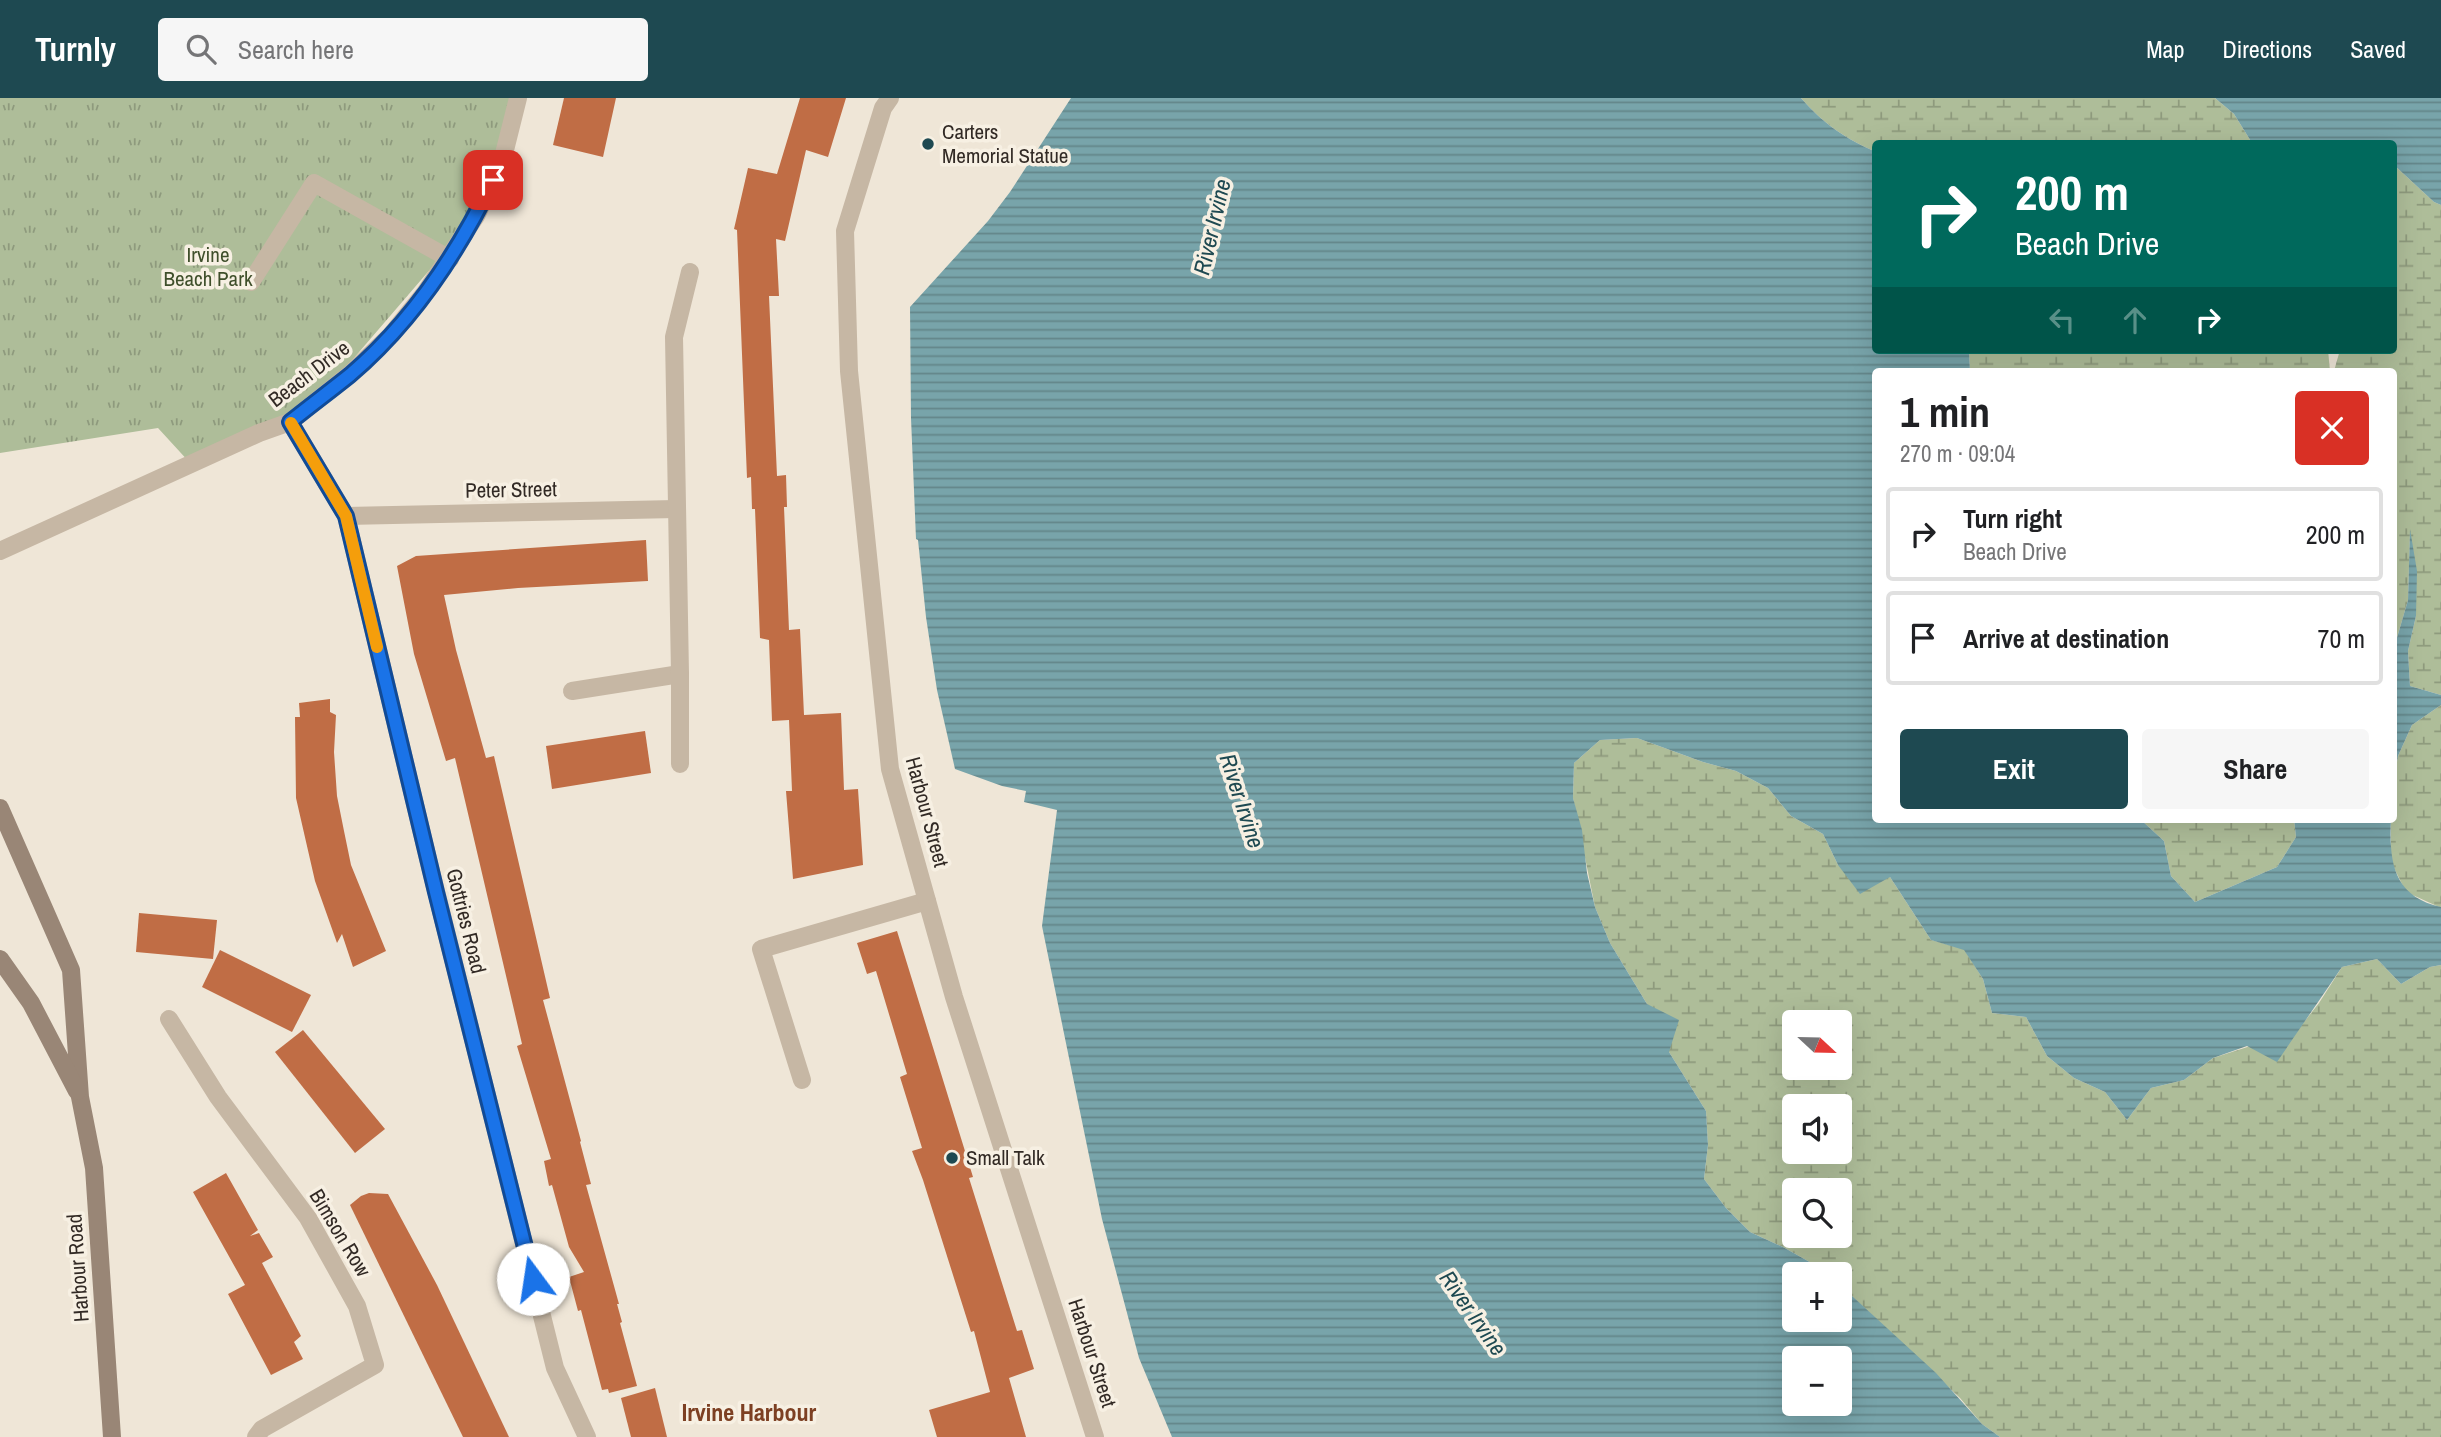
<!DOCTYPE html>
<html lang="en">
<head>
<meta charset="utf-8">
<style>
  body { margin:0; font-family:"Archivo Narrow",sans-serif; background:#f6f6f6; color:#202124; height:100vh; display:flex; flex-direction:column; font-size:26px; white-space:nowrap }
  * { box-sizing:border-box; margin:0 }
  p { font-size:23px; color:#757577 }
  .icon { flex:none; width:38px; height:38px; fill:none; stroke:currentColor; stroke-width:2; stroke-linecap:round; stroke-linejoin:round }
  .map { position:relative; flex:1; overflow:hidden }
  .side { position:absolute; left:1872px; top:270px; width:525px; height:455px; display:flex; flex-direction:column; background:#fff; border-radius:7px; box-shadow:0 7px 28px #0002 }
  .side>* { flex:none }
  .top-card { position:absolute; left:1872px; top:42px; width:525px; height:214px; border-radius:7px; box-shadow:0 7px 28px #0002; background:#00695c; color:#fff; overflow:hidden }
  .needle { width:46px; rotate:112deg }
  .controls { position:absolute; left:1782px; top:912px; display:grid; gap:14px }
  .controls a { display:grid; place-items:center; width:70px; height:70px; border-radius:7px; background:#fff; box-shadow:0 7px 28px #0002; font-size:35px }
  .pin { position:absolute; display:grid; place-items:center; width:60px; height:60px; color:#fff; margin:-30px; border-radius:14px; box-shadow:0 4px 10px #0006 }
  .me { position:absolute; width:77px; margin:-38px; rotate:346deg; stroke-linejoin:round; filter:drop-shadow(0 0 5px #0008) }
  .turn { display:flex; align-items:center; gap:24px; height:147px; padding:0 28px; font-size:32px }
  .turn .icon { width:91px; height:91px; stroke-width:2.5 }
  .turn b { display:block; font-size:49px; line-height:60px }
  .lanes { display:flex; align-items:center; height:66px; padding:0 28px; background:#0003; justify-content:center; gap:35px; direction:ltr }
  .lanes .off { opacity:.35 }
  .round { display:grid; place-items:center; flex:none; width:74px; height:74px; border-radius:7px; background:#f6f6f6 }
  .head { display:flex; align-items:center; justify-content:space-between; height:119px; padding:0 28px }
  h1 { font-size:42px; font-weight:700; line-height:52px }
  .button { display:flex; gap:14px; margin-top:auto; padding:14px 28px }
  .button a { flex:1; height:80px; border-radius:7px; background:#1e4951; color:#fff; font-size:28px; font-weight:700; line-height:80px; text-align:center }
  .button a+a { background:#f6f6f6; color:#202124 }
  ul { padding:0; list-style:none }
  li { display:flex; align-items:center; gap:21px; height:94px; margin:0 14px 10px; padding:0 14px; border:4px solid #e0e0e0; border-radius:7px }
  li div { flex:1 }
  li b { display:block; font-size:26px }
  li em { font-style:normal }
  header { display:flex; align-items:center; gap:42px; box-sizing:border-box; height:98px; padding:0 35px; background:#1e4951; color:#fff }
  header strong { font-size:33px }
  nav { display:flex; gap:38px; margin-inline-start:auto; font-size:24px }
  .search { width:490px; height:63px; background:#f6f6f6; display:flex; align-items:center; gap:18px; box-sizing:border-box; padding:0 24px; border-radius:7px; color:#757577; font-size:26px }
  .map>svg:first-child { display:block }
  .wetland { fill:url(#wetland-marsh); fill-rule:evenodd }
  .park { fill:url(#park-tufts) }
  .water { fill:url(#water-rules); fill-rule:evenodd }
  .building { fill:#c06d45 }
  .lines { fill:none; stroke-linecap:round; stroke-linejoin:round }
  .lane { stroke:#c6b7a4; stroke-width:18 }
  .street { stroke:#c6b7a4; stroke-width:18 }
  .secondary { stroke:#998676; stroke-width:18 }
  .route-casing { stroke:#114b97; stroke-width:18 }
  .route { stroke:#1a73e8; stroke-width:12 }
  .slow { stroke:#f59e0b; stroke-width:12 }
  .poi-dot { fill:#1e4951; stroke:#f7f0e3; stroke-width:2.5 }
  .labels { text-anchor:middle; stroke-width:7; stroke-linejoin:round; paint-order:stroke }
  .poi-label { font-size:21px; fill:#322a25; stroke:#f7f0e3; text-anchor:start }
  .park-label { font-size:21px; fill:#3f4f2b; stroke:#f7f0e3 }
  .street-label { font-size:21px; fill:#322a25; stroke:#f7f0e3 }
  .water-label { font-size:23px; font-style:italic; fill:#1e4951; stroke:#f7f0e3 }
  .quarter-label { font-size:24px; font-weight:bold; fill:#7d4023; stroke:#f7f0e3 }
</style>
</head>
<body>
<header>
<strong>Turnly</strong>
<div class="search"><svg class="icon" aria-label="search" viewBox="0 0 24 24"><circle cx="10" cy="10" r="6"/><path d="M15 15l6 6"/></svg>Search here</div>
<nav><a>Map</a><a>Directions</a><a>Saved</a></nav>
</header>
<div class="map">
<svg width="2441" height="1339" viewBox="0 0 2441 1339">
  <defs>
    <pattern id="wetland-marsh" width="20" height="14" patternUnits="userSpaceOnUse" patternTransform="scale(1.75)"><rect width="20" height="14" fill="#aebd99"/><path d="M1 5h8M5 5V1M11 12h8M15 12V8" fill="none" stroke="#8e9a7d"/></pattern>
    <pattern id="park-tufts" width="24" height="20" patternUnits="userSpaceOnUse" patternTransform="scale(1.75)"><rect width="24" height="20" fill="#aebd99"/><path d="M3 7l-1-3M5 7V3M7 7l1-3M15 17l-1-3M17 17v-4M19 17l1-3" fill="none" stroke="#8e9a7d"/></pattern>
    <pattern id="water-rules" width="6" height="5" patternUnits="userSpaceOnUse" patternTransform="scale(1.75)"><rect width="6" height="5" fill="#78a4aa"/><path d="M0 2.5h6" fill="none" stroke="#63868a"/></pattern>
  </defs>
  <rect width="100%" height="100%" fill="#efe6d7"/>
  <g class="wetland">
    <path d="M 1801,0 L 2215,0 L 2234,16 L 2252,45 L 1876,46 L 1876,54 C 1844,40 1824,26 1801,0 Z"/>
    <path d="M 2394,67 L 2434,104 L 2441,107 L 2441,597 L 2410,588 L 2408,553 L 2416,518 L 2410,435 L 2408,502 L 2394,550 L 2394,273 L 2334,273 L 2340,252 L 2394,252 Z"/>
    <path d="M 1969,252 L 2328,252 L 2330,273 L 1970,273 Z"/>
    <path d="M 2441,607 L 2441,809 L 2439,809 L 2406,794 L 2391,764 L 2391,721 L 2394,721 L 2394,682 L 2398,658 L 2412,627 Z"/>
    <path d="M 1637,640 L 1703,664 L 1736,673 L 1768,690 L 1791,718 L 1823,736 L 1838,767 L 1890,779 L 1931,842 L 1964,851 L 1983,881 L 1992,915 L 2026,919 L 2047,958 L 2074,980 L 2105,994 L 2127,1022 L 2151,990 L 2184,982 L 2213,960 L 2297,933 L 2319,905 L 2342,869 L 2377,861 L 2401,886 L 2430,869 L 2441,867 L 2441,1339 L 2000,1339 L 1982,1326 L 1960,1300 L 1839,1186 L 1839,1176 L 1827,1176 L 1815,1167 L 1783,1149 L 1750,1134 L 1726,1110 L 1704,1081 L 1708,1047 L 1706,1013 L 1669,954 L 1647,906 L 1610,845 L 1595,809 L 1573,700 L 1574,665 L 1600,642 ZM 1794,924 L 1839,924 L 1839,970 L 1794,970 ZM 1794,1008 L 1839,1008 L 1839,1054 L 1794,1054 ZM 1794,1092 L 1839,1092 L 1839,1138 L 1794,1138 Z"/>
    <path d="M 2140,721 L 2294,721 L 2296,739 L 2277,769 L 2195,804 L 2171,778 L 2164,743 Z"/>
  </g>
  <path class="park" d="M 0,0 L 518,0 L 476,118 L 317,303 L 191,366 L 158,330 L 0,355 Z"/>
  <g class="water">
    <path d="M 1071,0 L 1801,0 C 1824,26 1844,40 1876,54 L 1876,252 L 1969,252 L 1970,273 L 1876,273 L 1876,721 L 2140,721 L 2164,743 L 2171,778 L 2195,804 L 2277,769 L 2296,739 L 2294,721 L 2391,721 C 2389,764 2393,798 2441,809 L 2441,867 L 2430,869 L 2401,886 L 2377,861 L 2342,869 L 2277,964 L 2247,948 L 2213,960 L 2184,982 L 2151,990 L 2127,1022 L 2105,994 L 2074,980 L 2047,958 L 2026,919 L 1992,915 L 1983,881 L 1964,852 L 1931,842 L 1890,779 L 1860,796 L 1838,767 L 1823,736 L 1791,718 L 1768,690 L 1736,673 L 1703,664 L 1637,640 L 1600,642 L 1574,665 L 1573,700 L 1582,732 L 1587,775 L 1595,809 L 1610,845 L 1647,906 L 1679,922 L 1669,954 L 1706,1013 L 1708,1047 L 1704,1081 L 1726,1110 L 1750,1134 L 1783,1149 L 1815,1167 L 1827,1176 L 1794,1176 L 1794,1222 L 1839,1222 L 1839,1186 L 1936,1275 L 1982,1326 L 2000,1339 L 1172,1339 L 1139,1260 L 1102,1121 L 1042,828 L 1057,712 L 1024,704 L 1026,693 L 1002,688 L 955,671 L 937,592 L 926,519 L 918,442 L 916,441 L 911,320 L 910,209 L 988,123 L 1010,94 ZM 1794,1260 L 1839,1260 L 1839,1306 L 1794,1306 Z"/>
    <path d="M 2215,0 L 2441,0 L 2441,107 L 2434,104 L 2394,67 L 2394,46 L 2252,45 L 2234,16 Z"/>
    <path d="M 2410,431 L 2417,473 L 2416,518 L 2408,553 L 2410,588 L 2441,597 L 2441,607 L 2412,627 L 2398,658 L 2394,682 L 2394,550 L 2408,502 Z"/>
  </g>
  <g class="building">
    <path d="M 564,0 L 616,0 L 603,59 L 553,47 Z"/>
    <path d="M 800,0 L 846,0 L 828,59 L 806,52 L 785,143 L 776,141 L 779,198 L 769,198 L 777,378 L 786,377 L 787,409 L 784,409 L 789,532 L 800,531 L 804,617 L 841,615 L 844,692 L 858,691 L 863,767 L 793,781 L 786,693 L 792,693 L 789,622 L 772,623 L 769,542 L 760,540 L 755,411 L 752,411 L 751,379 L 747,380 L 737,132 L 734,131 L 748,70 L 777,76 Z"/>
    <path d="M 646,442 L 648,483 L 518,490 L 444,497 L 456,552 L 486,660 L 494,658 L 550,900 L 543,902 L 581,1043 L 580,1044 L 591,1086 L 586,1087 L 619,1206 L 617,1206 L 622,1224 L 620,1225 L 637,1288 L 609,1295 L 608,1291 L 602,1292 L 581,1212 L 578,1213 L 569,1179 L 584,1174 L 569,1149 L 552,1087 L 549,1088 L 544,1063 L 551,1061 L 517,948 L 522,946 L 455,660 L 446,663 L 414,556 L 397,468 L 416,458 Z"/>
    <path d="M 330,601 L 330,614 L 336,617 L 334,654 L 337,698 L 344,733 L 351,767 L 386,853 L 353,869 L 342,836 L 337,845 L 315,783 L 296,700 L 295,619 L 300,619 L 299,605 Z"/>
    <path d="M 645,633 L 651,675 L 552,691 L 546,648 Z"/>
    <path d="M 139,815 L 217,822 L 213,861 L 136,854 Z"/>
    <path d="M 897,833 L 973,1079 L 969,1080 L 1017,1233 L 1022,1232 L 1034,1271 L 1009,1280 L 1026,1339 L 937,1339 L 929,1312 L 990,1294 L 974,1233 L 971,1234 L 923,1082 L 912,1053 L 922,1050 L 900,979 L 907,976 L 876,873 L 867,876 L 857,845 Z"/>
    <path d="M 220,852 L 311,897 L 292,934 L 202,889 Z"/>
    <path d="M 303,932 L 385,1031 L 355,1055 L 275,954 Z"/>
    <path d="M 226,1075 L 258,1132 L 250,1138 L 259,1135 L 273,1159 L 262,1165 L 301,1238 L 294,1244 L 303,1261 L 271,1277 L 228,1196 L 245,1187 L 193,1094 Z"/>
    <path d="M 369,1095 L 388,1096 L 437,1187 L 509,1339 L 463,1339 L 350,1107 L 361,1098 Z"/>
    <path d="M 655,1290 L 667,1339 L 631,1339 L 621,1300 Z"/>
  </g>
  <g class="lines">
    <g class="lane">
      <path d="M 251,184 L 314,85 L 450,161"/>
      <path d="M 572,593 L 680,576"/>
      <path d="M 802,982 L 761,851 L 927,803"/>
    </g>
    <g class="street">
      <path d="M 890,0 L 883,10 L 845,133 L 849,273 L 890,671 L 954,899 L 1095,1339"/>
      <path d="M 290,324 L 346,418 L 430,769 L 555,1270 L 587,1339"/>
      <path d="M 346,418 L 676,411"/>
      <path d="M 0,453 L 259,335 L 290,324 L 350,276 L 391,237 L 425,195 L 476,118 L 502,64 L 518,0"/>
      <path d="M 680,666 L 680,576 L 674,239 L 690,174"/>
      <path d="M 169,921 L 218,999 L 308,1120 L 357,1208 L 375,1267 L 262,1331 L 256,1339"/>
    </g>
    <g class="secondary">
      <path d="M 0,710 L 71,872 L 80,999 L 94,1070 L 112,1339"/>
      <path d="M 0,861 L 31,905 L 77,993"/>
    </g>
  </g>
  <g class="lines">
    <g class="route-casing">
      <path id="route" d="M 493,82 C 458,155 412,224 350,277 C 330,293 310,308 290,324 L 346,418 L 436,794 L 533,1181"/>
    </g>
    <use href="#route" class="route"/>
    <path class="slow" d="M 291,325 L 346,418 L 377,549"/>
  </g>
  <g class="poi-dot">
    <circle cx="928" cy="46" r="7"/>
    <circle cx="952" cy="1060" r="7"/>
  </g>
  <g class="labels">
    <g class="poi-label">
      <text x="942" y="41">Carters<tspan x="942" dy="24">Memorial Statue</tspan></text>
      <text x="966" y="1067">Small Talk</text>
    </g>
    <g class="park-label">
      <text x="208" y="164">Irvine<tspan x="208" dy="24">Beach Park</tspan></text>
    </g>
    <g class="street-label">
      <text transform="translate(309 276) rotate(-37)" y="7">Beach Drive</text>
      <text transform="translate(511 392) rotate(-1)" y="7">Peter Street</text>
      <text transform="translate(927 714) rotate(75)" y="7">Harbour Street</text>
      <text transform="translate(466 823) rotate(76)" y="7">Gottries Road</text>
      <text transform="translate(340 1135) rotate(59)" y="7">Bimson Row</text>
      <text transform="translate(78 1170) rotate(-94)" y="7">Harbour Road</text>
      <text transform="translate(1092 1255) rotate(72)" y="7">Harbour Street</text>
    </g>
    <g class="water-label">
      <text transform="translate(1212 129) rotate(-77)" y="8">River Irvine</text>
      <text transform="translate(1242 703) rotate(72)" y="8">River Irvine</text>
      <text transform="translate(1473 1215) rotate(55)" y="8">River Irvine</text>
    </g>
    <g class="quarter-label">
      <text x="749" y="1323">Irvine Harbour</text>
    </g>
  </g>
</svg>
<div class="controls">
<a><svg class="needle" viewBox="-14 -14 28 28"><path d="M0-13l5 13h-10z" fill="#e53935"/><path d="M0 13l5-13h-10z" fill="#757577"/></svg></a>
<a><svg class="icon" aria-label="sound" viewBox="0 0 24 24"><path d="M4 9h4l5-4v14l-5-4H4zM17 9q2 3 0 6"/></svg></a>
<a><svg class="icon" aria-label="search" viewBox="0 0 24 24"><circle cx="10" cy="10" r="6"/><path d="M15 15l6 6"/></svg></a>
<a>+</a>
<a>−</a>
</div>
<div class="pin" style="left:493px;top:82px;background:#d93025"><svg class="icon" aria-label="arrive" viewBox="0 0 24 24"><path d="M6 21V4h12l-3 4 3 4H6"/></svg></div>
<svg class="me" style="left:533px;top:1181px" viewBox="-20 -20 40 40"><circle r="19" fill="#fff"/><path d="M0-13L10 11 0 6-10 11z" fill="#1a73e8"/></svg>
<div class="top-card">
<div class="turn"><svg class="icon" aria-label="right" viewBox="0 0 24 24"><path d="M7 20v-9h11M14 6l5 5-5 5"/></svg><div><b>200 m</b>Beach Drive</div></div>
<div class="lanes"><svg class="icon off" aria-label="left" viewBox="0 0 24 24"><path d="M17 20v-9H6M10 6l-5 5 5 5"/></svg><svg class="icon off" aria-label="ahead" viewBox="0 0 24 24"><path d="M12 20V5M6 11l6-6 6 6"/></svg><svg class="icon" aria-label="right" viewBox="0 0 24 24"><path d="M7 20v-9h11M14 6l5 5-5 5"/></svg></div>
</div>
<section class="side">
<div class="head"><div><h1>1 min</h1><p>270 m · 09:04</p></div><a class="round" style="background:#d93025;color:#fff"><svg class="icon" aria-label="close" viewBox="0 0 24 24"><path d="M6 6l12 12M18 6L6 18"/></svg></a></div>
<ul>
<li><svg class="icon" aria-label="right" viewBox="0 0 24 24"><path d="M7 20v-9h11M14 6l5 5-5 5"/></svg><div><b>Turn right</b><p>Beach Drive</p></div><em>200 m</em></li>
<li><svg class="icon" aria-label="arrive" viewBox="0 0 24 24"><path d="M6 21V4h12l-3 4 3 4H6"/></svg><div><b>Arrive at destination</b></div><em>70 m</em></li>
</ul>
<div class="button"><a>Exit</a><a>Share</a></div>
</section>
</div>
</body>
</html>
